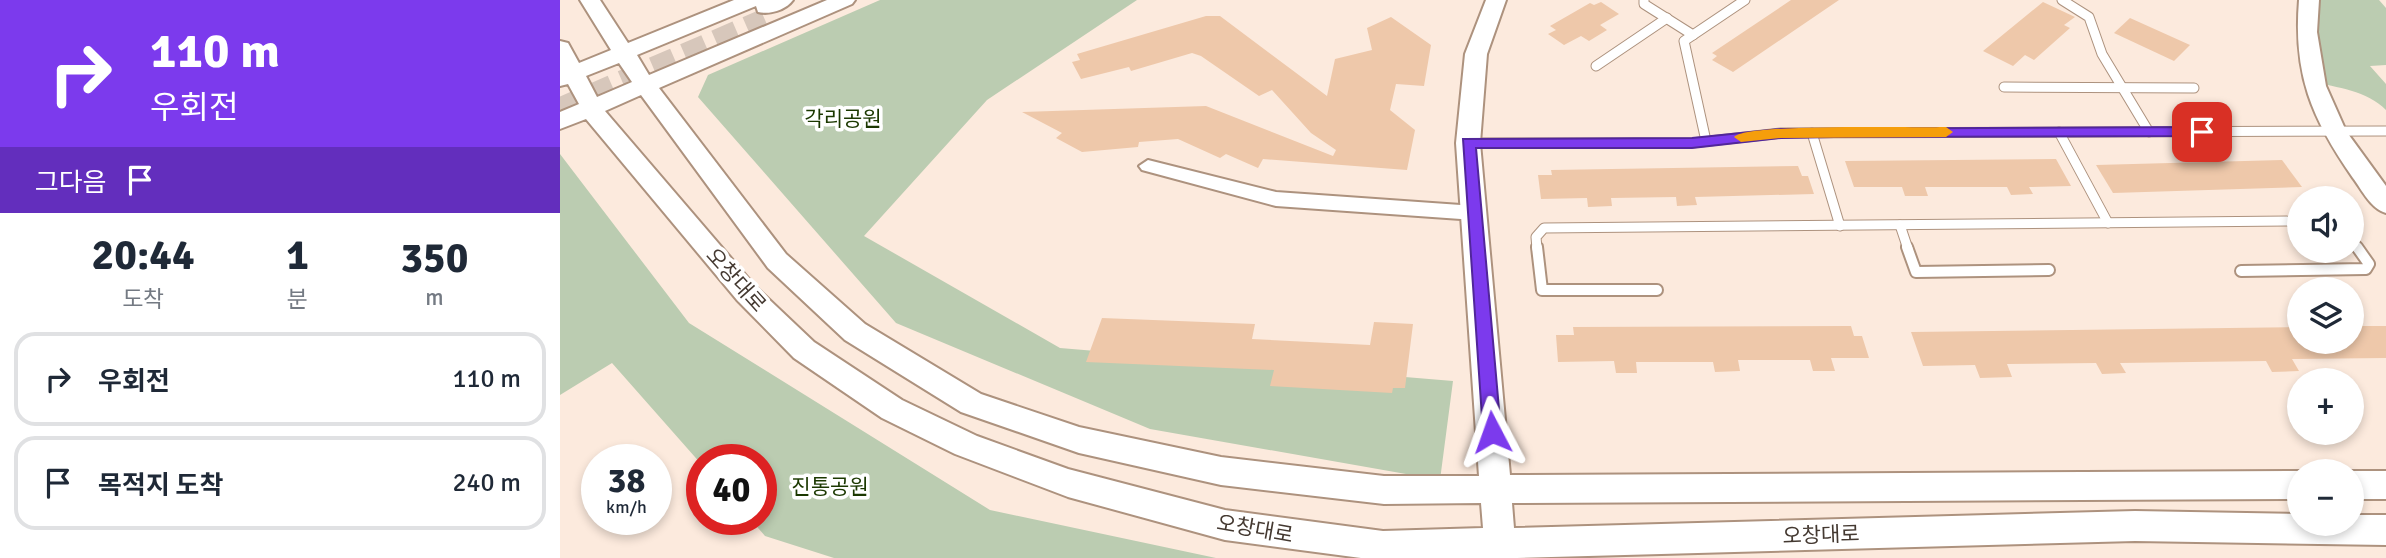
<!DOCTYPE html>
<html lang="ko">
<head>
<meta charset="utf-8">
<style>
  body { margin:0; font-family:Signika,"Noto Sans KR",sans-serif; background:#f6f6f7; color:#1f2937; height:100vh; display:flex; flex-direction:column; font-size:26px; white-space:nowrap }
  * { box-sizing:border-box; margin:0 }
  p { font-size:23px; color:#747a83 }
  .icon { flex:none; width:38px; height:38px; fill:none; stroke:currentColor; stroke-width:2; stroke-linecap:round; stroke-linejoin:round }
  .map { position:relative; flex:1; overflow:hidden }
  .side { display:flex; flex-direction:column; background:#fff; width:560px }
  .side>* { flex:none }
  .top-card { background:#7c3aed; color:#fff; overflow:hidden }
  .fabs { position:absolute; left:1727px; top:186px; display:grid; gap:14px }
  .fabs a { display:grid; place-items:center; width:77px; height:77px; border-radius:50%; background:#fff; box-shadow:0 4px 10px #0003; font-size:35px }
  .speed { position:absolute; left:21px; top:444px; display:flex; gap:14px; font-size:35px; font-weight:700; text-align:center }
  .speed>* { display:grid; place-content:center; width:91px; height:91px; border-radius:50%; background:#fff; box-shadow:0 4px 10px #0003; line-height:1 }
  .speed small { font-size:18px; font-weight:400 }
  .speed .limit { border:10px solid #d22; background:#fff; color:#111 }
  .pin { position:absolute; display:grid; place-items:center; width:60px; height:60px; color:#fff; margin:-30px; border-radius:14px; box-shadow:0 4px 10px #0006 }
  .me { position:absolute; width:77px; margin:-38px; rotate:356deg; stroke-linejoin:round; filter:drop-shadow(0 0 5px #0008) }
  .turn { display:flex; align-items:center; gap:24px; height:147px; padding:0 35px; font-size:32px }
  .turn .icon { width:91px; height:91px; stroke-width:2.5 }
  .turn b { display:block; font-size:49px; line-height:60px }
  .then { display:flex; align-items:center; height:66px; padding:0 35px; background:#0003; gap:14px; font-size:26px }
  .eta { display:flex; justify-content:space-evenly; align-items:center; height:119px; text-align:center }
  .eta b { font-size:42px; font-weight:700; line-height:49px }
  ul { padding:0; list-style:none }
  li { display:flex; align-items:center; gap:21px; height:94px; margin:0 14px 10px; padding:0 21px; border:4px solid #e0e1e3; border-radius:21px }
  li div { flex:1 }
  li b { display:block; font-size:26px }
  li em { font-style:normal }
  main { display:flex; flex:1; min-height:0 }
  .map>svg:first-child { display:block }
  .green { fill:#bbccb1 }
  .building { fill:#eec8aa }
  .lines { fill:none; stroke-linecap:round; stroke-linejoin:round }
  .secondary-tunnel { stroke:#d7c7bb; stroke-width:23; stroke-dasharray:23 11; stroke-linecap:butt }
  .lane-far1-casing { stroke:#ad927e; stroke-width:11 }
  .lane-casing { stroke:#ad927e; stroke-width:14 }
  .street-casing { stroke:#ad927e; stroke-width:4 }
  .secondary-casing { stroke:#ad927e; stroke-width:4 }
  .lane-far1 { stroke:#fff; stroke-width:9 }
  .lane { stroke:#fff; stroke-width:10 }
  .street { fill:#fff; fill-rule:evenodd }
  .secondary { fill:#fff; fill-rule:evenodd }
  .route { fill:#7c3aed; stroke:#51269a; stroke-width:2 }
  .slow { fill:#f59e0b }
  .labels { text-anchor:middle; stroke-width:7; stroke-linejoin:round; paint-order:stroke }
  .park-label { font-size:21px; fill:#1b3800; stroke:#fff }
  .street-label { font-size:21px; fill:#443931; stroke:#fff }
</style>
</head>
<body>
<main>
<section class="side">
<div class="top-card">
<div class="turn"><svg class="icon" aria-label="right" viewBox="0 0 24 24"><path d="M7 20v-9h11M14 6l5 5-5 5"/></svg><div><b>110 m</b>우회전</div></div>
<div class="then">그다음<svg class="icon" aria-label="arrive" viewBox="0 0 24 24"><path d="M6 21V4h12l-3 4 3 4H6"/></svg></div>
</div>
<div class="eta">
<div><b>20:44</b><p>도착</p></div>
<div><b>1</b><p>분</p></div>
<div><b>350</b><p>m</p></div>
</div>
<ul>
<li><svg class="icon" aria-label="right" viewBox="0 0 24 24"><path d="M7 20v-9h11M14 6l5 5-5 5"/></svg><div><b>우회전</b></div><em>110 m</em></li>
<li><svg class="icon" aria-label="arrive" viewBox="0 0 24 24"><path d="M6 21V4h12l-3 4 3 4H6"/></svg><div><b>목적지 도착</b></div><em>240 m</em></li>
</ul>
</section>
<div class="map">
<svg width="1826" height="558" viewBox="0 0 1826 558">
  <rect width="100%" height="100%" fill="#fceadd"/>
  <g class="green">
    <path d="M 320,0 L 577,0 L 427,100 L 304,236 L 500,348 L 893,381 L 880,480 L 590,429 L 336,323 L 138,97 L 148,75 Z"/>
    <path d="M 1749,0 L 1819,0 L 1826,8 L 1826,65 L 1810,66 L 1826,84 L 1826,110 C 1807,91 1777,87 1752,82 Z"/>
    <path d="M 0,154 L 129,323 L 430,510 L 656,558 L 274,558 L 205,536 L 191,520 L 201,520 L 201,460 L 142,460 L 142,465 L 52,363 L 0,395 Z"/>
  </g>
  <g class="building">
    <path d="M 1231,0 L 1279,0 L 1173,72 L 1152,60 L 1157,56 L 1152,53 Z"/>
    <path d="M 1041,2 L 1059,14 L 1040,25 L 1047,30 L 1029,41 L 1021,36 L 1004,45 L 988,34 L 996,30 L 990,26 L 1030,3 L 1034,5 Z"/>
    <path d="M 1483,2 L 1515,17 L 1504,25 L 1510,28 L 1474,60 L 1465,55 L 1453,66 L 1423,51 Z"/>
    <path d="M 646,16 L 660,16 L 767,96 L 775,59 L 812,50 L 807,28 L 831,17 L 871,45 L 864,86 L 836,84 L 830,110 L 855,130 L 847,170 L 703,159 L 698,168 L 666,154 L 660,158 L 618,139 L 579,142 L 578,147 L 522,152 L 496,138 L 502,133 L 462,112 L 646,106 L 773,156 L 776,150 L 751,133 L 712,90 L 699,96 L 641,56 L 632,53 L 571,71 L 569,67 L 521,79 L 512,62 L 520,60 L 517,54 Z"/>
    <path d="M 1570,18 L 1630,45 L 1614,61 L 1554,33 Z"/>
    <path d="M 1496,159 L 1511,186 L 1469,187 L 1473,194 L 1451,195 L 1447,187 L 1365,187 L 1368,196 L 1345,196 L 1342,187 L 1294,187 L 1285,161 Z"/>
    <path d="M 1722,160 L 1742,187 L 1553,193 L 1536,165 Z"/>
    <path d="M 1238,166 L 1242,176 L 1248,176 L 1254,194 L 1135,197 L 1137,205 L 1117,206 L 1116,197 L 1051,198 L 1052,206 L 1028,207 L 1027,198 L 981,199 L 978,175 L 992,175 L 991,170 Z"/>
    <path d="M 542,318 L 695,324 L 692,339 L 810,345 L 814,322 L 853,324 L 845,388 L 833,388 L 832,393 L 710,386 L 714,370 L 526,362 Z"/>
    <path d="M 1291,326 L 1294,336 L 1302,336 L 1309,358 L 1271,358 L 1275,371 L 1253,371 L 1250,360 L 1178,360 L 1180,371 L 1155,372 L 1153,362 L 1076,362 L 1077,373 L 1056,373 L 1054,361 L 998,362 L 996,335 L 1014,335 L 1013,327 Z"/>
    <path d="M 1792,326 L 1826,326 L 1826,358 L 1732,359 L 1739,371 L 1712,372 L 1706,361 L 1560,363 L 1566,373 L 1542,374 L 1536,363 L 1447,364 L 1452,377 L 1420,378 L 1415,365 L 1363,366 L 1351,332 L 1740,327 L 1740,341 L 1792,341 Z"/>
  </g>
  <g class="lines">
    <path class="secondary-tunnel" d="M 0,109 L 205,20"/>
    <g class="lane-far1-casing">
      <g id="lane-far1">
        <path d="M 1084,0 L 1084,4 L 1133,35"/>
        <path d="M 1502,0 L 1529,17 L 1542,54 L 1589,132"/>
        <path d="M 1036,66 L 1107,18"/>
        <path d="M 1444,87 L 1634,88"/>
        <path d="M 1499,132 L 1548,223"/>
        <path d="M 1252,133 L 1280,226"/>
        <path d="M 1146,141 L 1124,41 L 1185,0"/>
        <path d="M 909,143 L 1132,143 L 1221,133 L 1826,131"/>
        <path d="M 1340,225 L 1348,249"/>
        <path d="M 1792,240 L 1798,249"/>
        <path d="M 977,249 L 976,237 L 984,228 L 1740,221"/>
      </g>
    </g>
    <g class="lane-casing">
      <g id="lane">
        <path d="M 977,247 L 982,290 L 1097,290"/>
        <path d="M 1347,247 L 1356,272 L 1489,270"/>
        <path d="M 1681,271 L 1806,269 L 1809,264 L 1797,247"/>
      </g>
    </g>
    <g class="street-casing">
      <path id="street" d="M 588,160 L 716,192 L 915,206 L 924,213 L 915,220 L 716,206 L 582,170 L 579,166 Z"/>
    </g>
    <g class="secondary-casing">
      <g id="secondary">
        <path d="M 20,0 L 40,0 L 68,43 L 174,0 L 233,0 C 226,10 209,15 198,12 L 196,6 L 77,55 L 89,75 L 267,0 L 295,0 L 292,4 L 99,88 L 226,254 L 305,324 L 421,394 L 519,427 L 661,457 L 824,476 L 919,476 L 896,143 L 905,54 L 926,0 L 946,0 L 927,54 L 920,143 L 950,475 L 1740,471 L 1740,499 L 952,503 L 954,528 L 1575,511 L 1740,514 L 1740,523 L 1792,523 L 1792,515 L 1826,515 L 1826,545 L 1575,541 L 957,558 L 801,558 L 665,540 L 508,497 L 395,454 L 322,418 L 234,358 L 177,300 L 26,119 L 0,129 L 0,112 L 19,104 L 8,84 L 0,86 L 0,41 L 8,43 L 19,63 L 51,50 ZM 59,63 L 72,82 L 37,97 L 26,76 ZM 81,95 L 208,268 L 285,340 L 401,412 L 519,453 L 661,485 L 824,504 L 921,503 L 923,528 L 823,531 L 665,510 L 508,469 L 417,436 L 342,400 L 254,342 L 195,286 L 45,111 Z"/>
        <path d="M 1739,0 L 1759,0 L 1757,32 L 1766,86 L 1786,131 L 1826,186 L 1826,213 C 1811,209 1802,190 1793,178 C 1751,118 1733,74 1739,0 Z"/>
        <rect x="1792" y="471" width="34" height="28"/>
      </g>
    </g>
    <use href="#lane-far1" class="lane-far1"/>
    <use href="#lane" class="lane"/>
    <use href="#street" class="street"/>
    <use href="#secondary" class="secondary"/>
  </g>
  <path class="route" d="M 1642,127 L 1649,132 L 1642,136 L 1274,137 L 1221,138 L 1132,148 L 916,148 L 941,432 L 932,440 L 923,432 L 903,139 L 1132,138 L 1221,129 Z"/>
  <path class="slow" d="M 1386,127 L 1393,132 L 1386,137 L 1221,138 L 1181,142 L 1174,137 C 1187,123 1356,128 1386,127 Z"/>
  <g class="labels">
    <g class="park-label">
      <text x="283" y="126">각리공원</text>
      <text x="270" y="494">진통공원</text>
    </g>
    <g class="street-label">
      <text transform="translate(176 280) rotate(48)" y="7">오창대로</text>
      <text transform="translate(695 529) rotate(10)" y="7">오창대로</text>
      <text transform="translate(1261 535) rotate(-2)" y="7">오창대로</text>
    </g>
  </g>
</svg>
<div class="fabs">
<a><svg class="icon" aria-label="sound" viewBox="0 0 24 24"><path d="M4 9h4l5-4v14l-5-4H4zM17 9q2 3 0 6"/></svg></a>
<a><svg class="icon" aria-label="layers" viewBox="0 0 24 24"><path d="M12 4l9 5-9 5-9-5zM3 14l9 5 9-5"/></svg></a>
<a>+</a>
<a>−</a>
</div>
<div class="speed"><div>38<small>km/h</small></div><div class="limit">40</div></div>
<div class="pin" style="left:1642px;top:132px;background:#d93025"><svg class="icon" aria-label="arrive" viewBox="0 0 24 24"><path d="M6 21V4h12l-3 4 3 4H6"/></svg></div>
<svg class="me" style="left:932px;top:432px" viewBox="-20 -20 40 40"><path d="M0-17L14 15 0 8-14 15z" fill="#7c3aed" stroke="#fff" stroke-width="4"/></svg>
</div>
</main>
</body>
</html>
